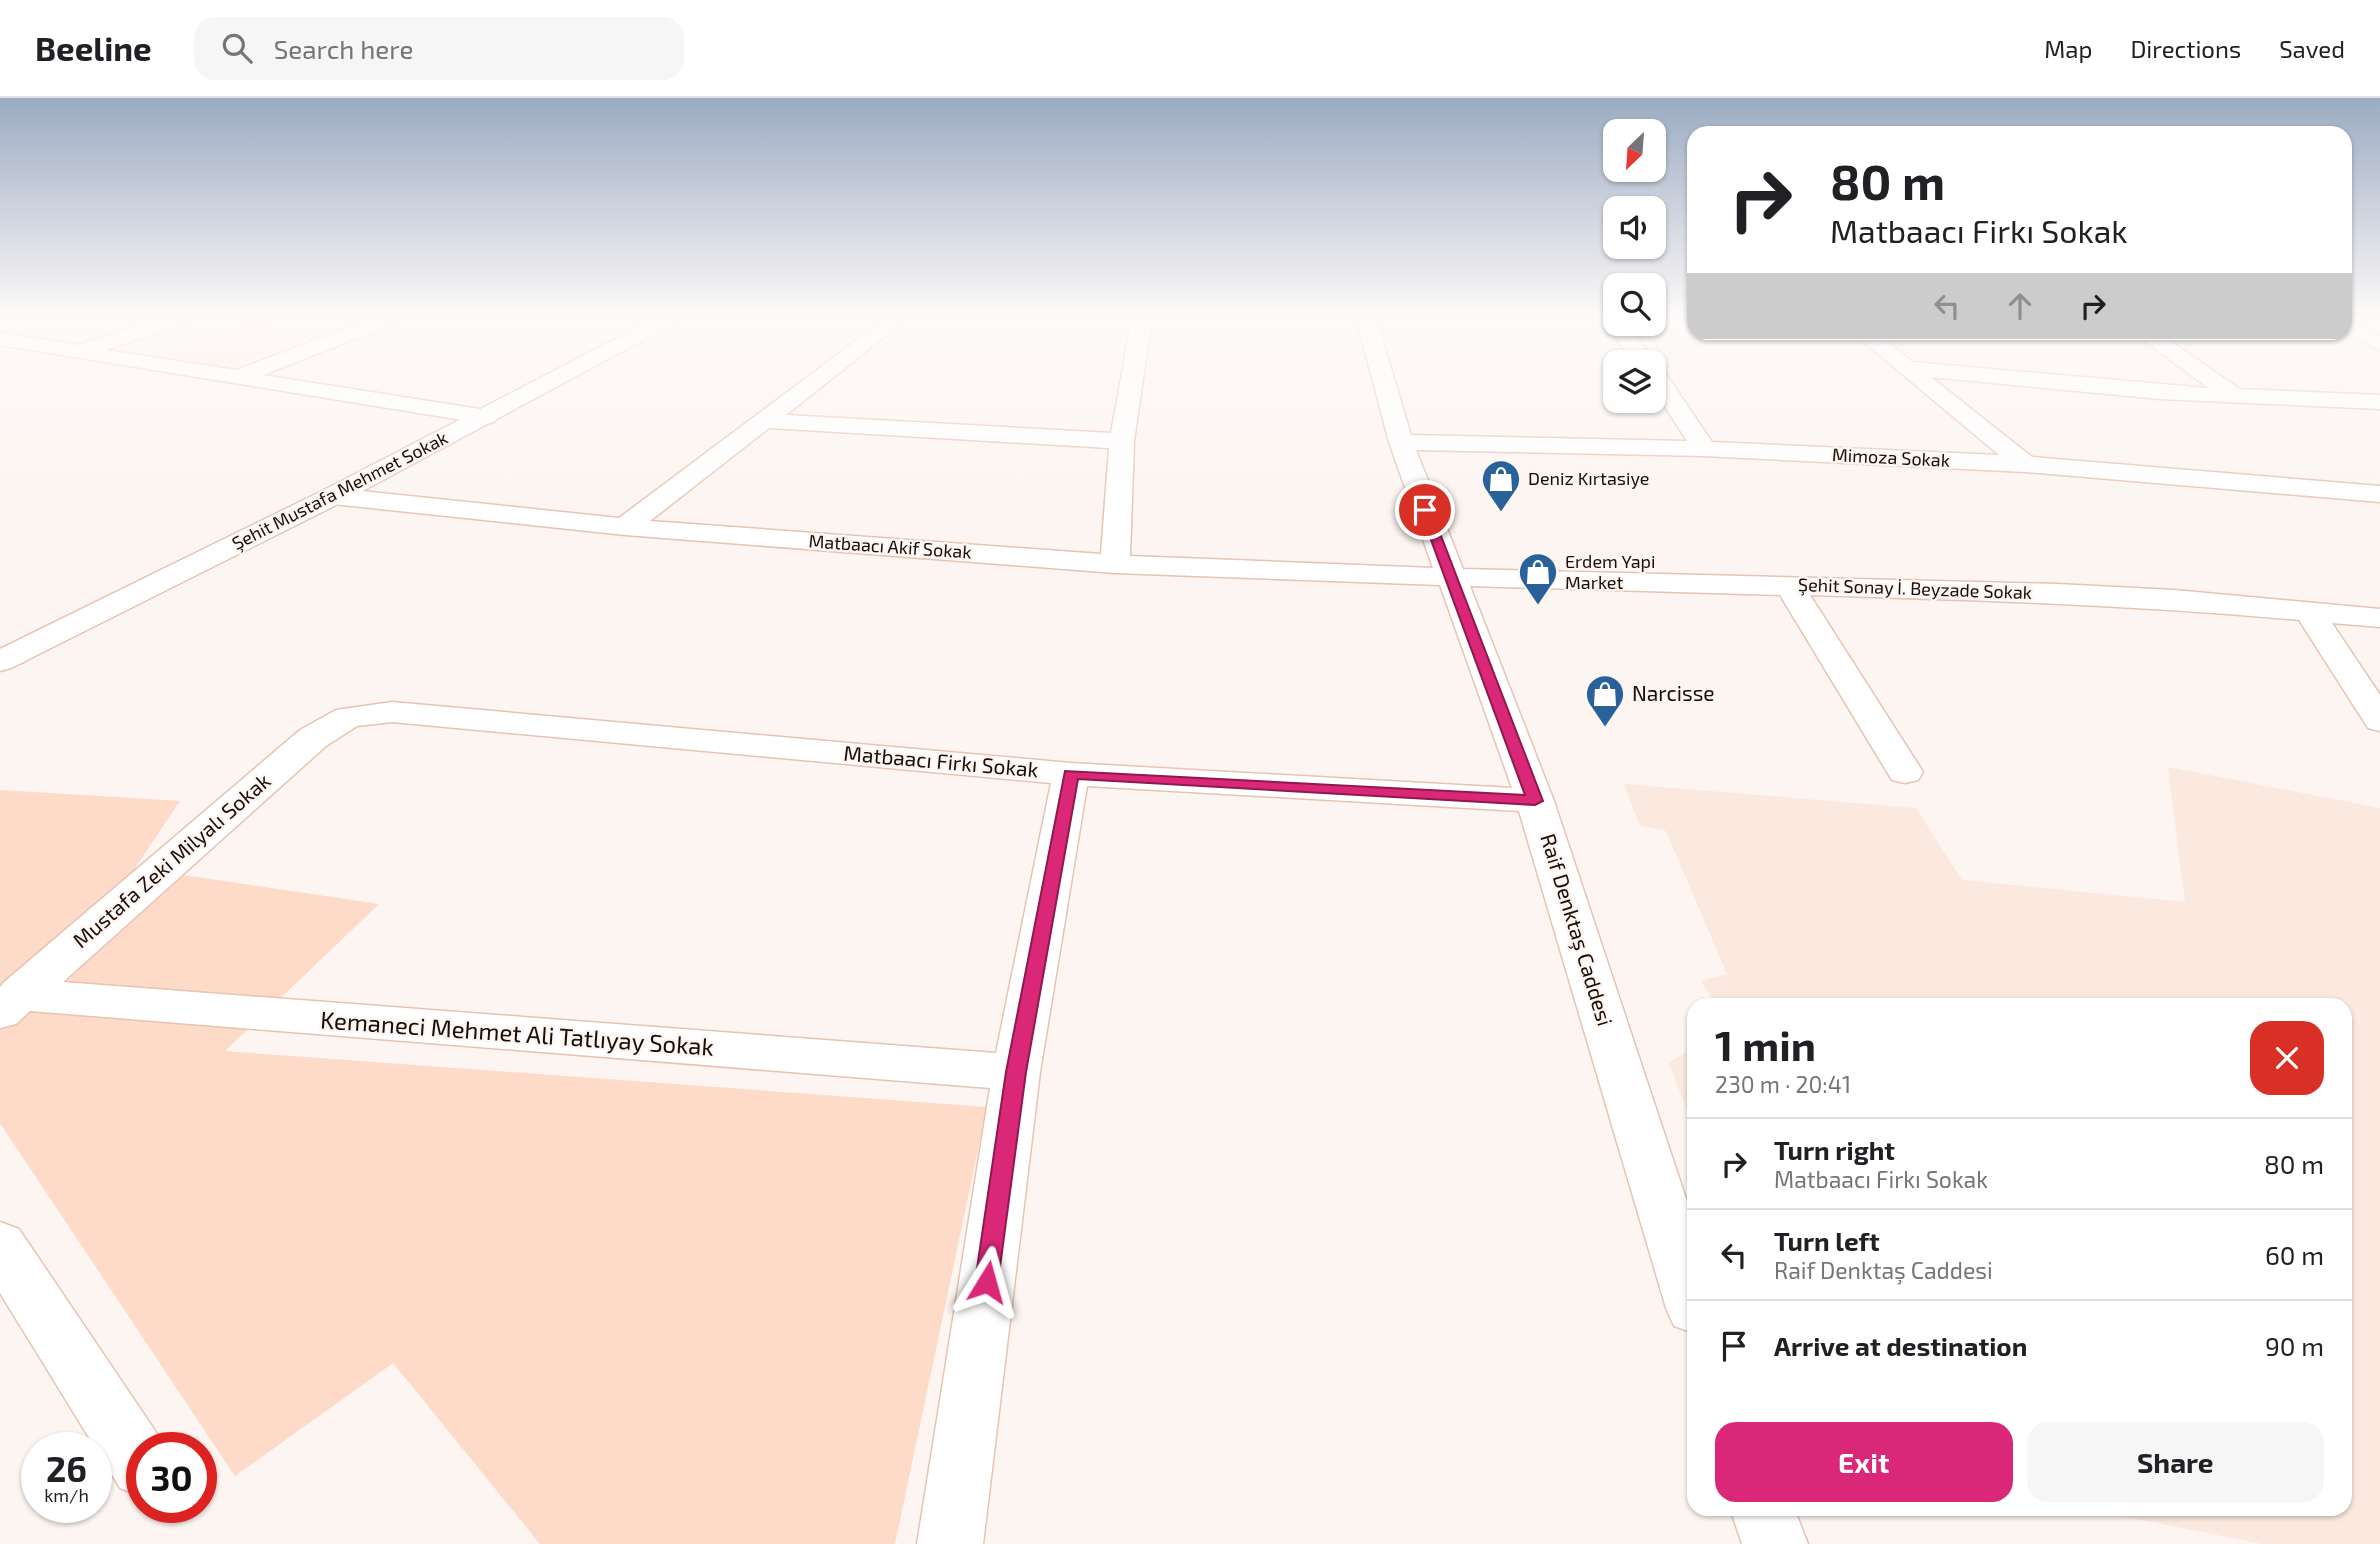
<!DOCTYPE html>
<html lang="en">
<head>
<meta charset="utf-8">
<style>
  body { margin:0; font-family:"Exo 2",sans-serif; background:#f6f6f6; color:#202124; height:100vh; display:flex; flex-direction:column; font-size:26px; white-space:nowrap }
  * { box-sizing:border-box; margin:0 }
  p { font-size:23px; color:#757577 }
  .icon { flex:none; width:38px; height:38px; fill:none; stroke:currentColor; stroke-width:2; stroke-linecap:round; stroke-linejoin:round }
  .map { position:relative; flex:1; overflow:hidden }
  .sheet { position:absolute; left:1687px; top:900px; width:665px; height:518px; display:flex; flex-direction:column; background:#fff; border-radius:21px; box-shadow:0 2px 5px #0004 }
  .sheet>* { flex:none }
  .banner { position:absolute; left:1687px; top:28px; width:665px; height:214px; border-radius:21px; box-shadow:0 2px 5px #0004; background:#fff; color:#202124; overflow:hidden }
  .needle { width:46px; rotate:205deg }
  .fabs { position:absolute; left:1603px; top:21px; display:grid; gap:14px }
  .fabs a { display:grid; place-items:center; width:63px; height:63px; border-radius:14px; background:#fff; box-shadow:0 2px 5px #0004; font-size:35px }
  .speed { position:absolute; left:21px; top:1334px; display:flex; gap:14px; font-size:35px; font-weight:700; text-align:center }
  .speed>* { display:grid; place-content:center; width:91px; height:91px; border-radius:50%; background:#fff; box-shadow:0 2px 5px #0004; line-height:1 }
  .speed small { font-size:18px; font-weight:400 }
  .speed .limit { border:10px solid #d22; background:#fff; color:#111 }
  .pin { position:absolute; display:grid; place-items:center; width:60px; height:60px; color:#fff; margin:-30px; border:4px solid #fff; border-radius:50%; box-shadow:0 2px 7px #0007 }
  .me { position:absolute; width:77px; margin:-38px; rotate:8deg; stroke-linejoin:round; filter:drop-shadow(0 0 5px #0008) }
  .turn { display:flex; align-items:center; gap:24px; height:147px; padding:0 28px; font-size:32px }
  .turn .icon { width:91px; height:91px; stroke-width:2.5 }
  .turn b { display:block; font-size:49px; line-height:60px }
  .lanes { display:flex; align-items:center; height:66px; padding:0 28px; background:#0003; justify-content:center; gap:35px; direction:ltr }
  .lanes .off { opacity:.35 }
  .round { display:grid; place-items:center; flex:none; width:74px; height:74px; border-radius:21px; background:#f6f6f6 }
  .overview { display:flex; align-items:center; justify-content:space-between; height:119px; padding:0 28px }
  h1 { font-size:42px; font-weight:700; line-height:52px }
  .cta { display:flex; gap:14px; margin-top:auto; padding:14px 28px }
  .cta a { flex:1; height:80px; border-radius:21px; background:#db2777; color:#fff; font-size:28px; font-weight:700; line-height:80px; text-align:center }
  .cta a+a { background:#f6f6f6; color:#202124 }
  ul { padding:0; list-style:none }
  li { display:flex; align-items:center; gap:21px; height:91px; padding:0 28px; border-top:2px solid #e0e0e0 }
  li div { flex:1 }
  li b { display:block; font-size:26px }
  li em { font-style:normal }
  header { display:flex; align-items:center; gap:42px; box-sizing:border-box; height:98px; padding:0 35px; background:#fff; border-bottom:2px solid #e0e0e0 }
  header strong { font-size:33px }
  nav { display:flex; gap:38px; margin-inline-start:auto; font-size:24px }
  .search { width:490px; height:63px; background:#f6f6f6; display:flex; align-items:center; gap:18px; box-sizing:border-box; padding:0 24px; border-radius:21px; color:#757577; font-size:26px }
  .map>svg:first-child { display:block }
  .built { fill:#fbe9e0 }
  .green { fill:#fedac8 }
  .lines { fill:none; stroke-linecap:round; stroke-linejoin:round }
  .minor-casing { stroke:#e7c3b1; stroke-width:3 }
  .major-casing { stroke:#e7c3b1; stroke-width:3 }
  .highway-casing { stroke:#e7c3b1; stroke-width:3 }
  .minor { fill:#fff; fill-rule:evenodd }
  .major { fill:#fff; fill-rule:evenodd }
  .highway { fill:#fff; fill-rule:evenodd }
  .route { fill:#db2777; stroke:#8e194d; stroke-width:2 }
  .labels { text-anchor:middle; stroke-width:5; stroke-linejoin:round; paint-order:stroke }
  .far-street-label { font-size:18px; fill:#190d07; stroke:#fcf5f1 }
  .far-poi-label { font-size:18px; fill:#190d07; stroke:#fcf5f1; text-anchor:start }
  .poi-label { font-size:21px; fill:#190d07; stroke:#fcf5f1; text-anchor:start }
  .street-label { font-size:21px; fill:#190d07; stroke:#fcf5f1 }
  .near-street-label { font-size:24px; fill:#190d07; stroke:#fcf5f1 }
</style>
</head>
<body>
<header>
<strong>Beeline</strong>
<div class="search"><svg class="icon" aria-label="search" viewBox="0 0 24 24"><circle cx="10" cy="10" r="6"/><path d="M15 15l6 6"/></svg>Search here</div>
<nav><a>Map</a><a>Directions</a><a>Saved</a></nav>
</header>
<div class="map">
<svg width="2380" height="1446" viewBox="0 0 2380 1446">
  <rect width="100%" height="100%" fill="#fcf5f1"/>
  <g class="built">
    <path d="M 253,225 L 325,235 L 226,270 L 152,259 Z"/>
    <path d="M 2168,669 L 2380,710 L 2380,1446 L 2262,1446 L 2087,1411 L 2345,1410 L 2345,906 L 1715,906 L 1701,883 L 1727,876 L 1666,733 L 1640,728 L 1624,686 L 1916,710 L 1962,782 L 2185,804 Z"/>
    <path d="M 1694,949 L 1694,1031 L 1669,965 Z"/>
  </g>
  <path class="green" d="M 0,692 L 180,703 L 135,770 L 379,806 L 225,953 L 987,1009 L 895,1446 L 540,1446 L 393,1265 L 235,1378 L 0,1025 Z"/>
  <g class="lines">
    <g class="minor-casing">
      <g id="minor">
        <path d="M 161,220 L 190,220 L 187,224 L 106,252 L 236,272 L 374,220 L 401,220 L 398,224 L 263,277 L 486,312 L 494,314 L 498,319 L 494,324 L 486,326 L 0,247 L 0,235 L 78,247 Z"/>
        <path d="M 886,220 L 908,220 L 786,317 L 1111,335 L 1132,220 L 1152,220 L 1134,343 L 1130,458 L 1433,470 L 1389,344 L 1356,220 L 1376,220 L 1411,337 L 1687,343 L 1654,292 L 1654,269 L 1662,270 L 1712,344 L 1999,357 L 1852,234 L 1875,234 L 1912,264 L 2208,290 L 2133,234 L 2157,234 L 2240,291 L 2380,297 L 2380,311 L 2159,301 L 1931,279 L 2032,359 L 2380,388 L 2380,404 L 2025,374 L 1704,358 L 1416,352 L 1463,471 L 2057,486 L 2174,492 L 2380,511 L 2380,529 L 2332,525 L 2380,597 L 2380,633 L 2368,630 L 2299,522 C 2136,507 1974,502 1810,497 L 1923,674 L 1918,682 L 1905,685 L 1892,682 L 1887,674 L 1780,497 L 1470,488 L 1554,703 L 1694,1125 L 1694,1235 L 1674,1228 L 1666,1210 L 1519,713 L 1087,688 L 1040,974 L 983,1446 L 917,1446 L 990,990 L 30,913 L 16,926 L 0,930 L 0,889 L 3,885 L 300,632 L 336,612 L 392,604 L 1071,665 L 1512,690 L 1440,487 L 1115,475 L 625,437 L 333,406 L 324,404 L 320,398 L 324,392 L 333,390 L 619,420 ZM 769,330 L 1109,350 L 1101,456 L 650,423 ZM 392,624 L 1051,685 L 996,955 L 63,884 L 326,648 L 357,628 Z"/>
        <path d="M 1615,220 L 1615,226 L 1626,226 L 1652,259 L 1655,264 L 1654,265 L 1633,264 L 1606,226 Z"/>
        <path d="M 2345,221 L 2380,238 L 2380,252 L 2344,234 Z"/>
        <path d="M 0,1124 L 19,1131 L 164,1346 L 165,1349 L 142,1349 L 142,1399 L 120,1390 L 0,1195 Z"/>
        <path d="M 1730,1410 L 1794,1410 L 1808,1446 L 1742,1446 Z"/>
      </g>
    </g>
    <g class="major-casing">
      <path id="major" d="M 656,220 L 680,220 L 677,224 L 342,404 L 11,570 L 0,573 L 0,551 L 324,392 Z"/>
    </g>
    <g class="highway-casing">
      <path id="highway" d="M 13,547 L 24,550 L 29,557 L 24,564 L 0,572 L 0,551 Z"/>
    </g>
    <use href="#minor" class="minor"/>
    <use href="#major" class="major"/>
    <use href="#highway" class="highway"/>
  </g>
  <linearGradient id="sky" x2="0" y2="1"><stop stop-color="#9babc2"/><stop offset="0.52" stop-color="#fefaf9"/><stop offset="1" stop-color="#fefaf9" stop-opacity="0"/></linearGradient>
  <rect width="2380" height="422" fill="url(#sky)"/>
  <path class="route" d="M 1425,408 L 1431,412 L 1543,703 L 1535,707 L 1078,681 L 1026,974 L 998,1184 L 995,1191 L 987,1194 L 978,1191 L 975,1184 L 1006,974 L 1065,673 L 1525,697 L 1420,412 Z"/>
  <defs>
    <g id="shop-pin" transform="scale(2.0125)"><path d="M0 17L-7.5 6A9.5 9.5 0 1 1 7.5 6Z" fill="#29629a" stroke="#fcf5f1"/><path d="M-5-2.5h2.3a2.7 3.5 0 0 1 5.4 0H5L5.5 6h-11ZM-1.5-2.5h3a1.5 2.3 0 0 0-3 0Z" fill="#fff"/></g>
  </defs>
  <g fill-rule="evenodd">
    <use href="#shop-pin" x="1501" y="381"/>
    <use href="#shop-pin" x="1538" y="474"/>
    <use href="#shop-pin" x="1605" y="596"/>
  </g>
  <g class="labels">
    <g class="far-street-label">
      <text transform="translate(1891 360) rotate(3)" y="6">Mimoza Sokak</text>
      <text transform="translate(340 393) rotate(-27)" y="6">Şehit Mustafa Mehmet Sokak</text>
      <text transform="translate(890 449) rotate(4)" y="6">Matbaacı Akif Sokak</text>
      <text transform="translate(1915 491) rotate(2)" y="6">Şehit Sonay İ. Beyzade Sokak</text>
    </g>
    <g class="far-poi-label">
      <text x="1528" y="387">Deniz Kırtasiye</text>
      <text x="1565" y="470">Erdem Yapi<tspan x="1565" dy="21">Market</tspan></text>
    </g>
    <g class="poi-label">
      <text x="1632" y="603">Narcisse</text>
    </g>
    <g class="street-label">
      <text transform="translate(941 664) rotate(5)" y="7">Matbaacı Firkı Sokak</text>
      <text transform="translate(172 763) rotate(-41)" y="7">Mustafa Zeki Milyalı Sokak</text>
      <text transform="translate(1576 832) rotate(73)" y="7">Raif Denktaş Caddesi</text>
    </g>
    <g class="near-street-label">
      <text transform="translate(517 936) rotate(4)" y="8">Kemaneci Mehmet Ali Tatlıyay Sokak</text>
    </g>
  </g>
</svg>
<div class="fabs">
<a><svg class="needle" viewBox="-14 -14 28 28"><path d="M0-13l5 13h-10z" fill="#e53935"/><path d="M0 13l5-13h-10z" fill="#757577"/></svg></a>
<a><svg class="icon" aria-label="sound" viewBox="0 0 24 24"><path d="M4 9h4l5-4v14l-5-4H4zM17 9q2 3 0 6"/></svg></a>
<a><svg class="icon" aria-label="search" viewBox="0 0 24 24"><circle cx="10" cy="10" r="6"/><path d="M15 15l6 6"/></svg></a>
<a><svg class="icon" aria-label="layers" viewBox="0 0 24 24"><path d="M12 4l9 5-9 5-9-5zM3 14l9 5 9-5"/></svg></a>
</div>
<div class="speed"><div>26<small>km/h</small></div><div class="limit">30</div></div>
<div class="pin" style="left:1425px;top:412px;background:#d93025"><svg class="icon" aria-label="arrive" viewBox="0 0 24 24"><path d="M6 21V4h12l-3 4 3 4H6"/></svg></div>
<svg class="me" style="left:987px;top:1184px" viewBox="-20 -20 40 40"><path d="M0-17L14 15 0 8-14 15z" fill="#db2777" stroke="#fff" stroke-width="4"/></svg>
<div class="banner">
<div class="turn"><svg class="icon" aria-label="right" viewBox="0 0 24 24"><path d="M7 20v-9h11M14 6l5 5-5 5"/></svg><div><b>80 m</b>Matbaacı Firkı Sokak</div></div>
<div class="lanes"><svg class="icon off" aria-label="left" viewBox="0 0 24 24"><path d="M17 20v-9H6M10 6l-5 5 5 5"/></svg><svg class="icon off" aria-label="ahead" viewBox="0 0 24 24"><path d="M12 20V5M6 11l6-6 6 6"/></svg><svg class="icon" aria-label="right" viewBox="0 0 24 24"><path d="M7 20v-9h11M14 6l5 5-5 5"/></svg></div>
</div>
<section class="sheet">
<div class="overview"><div><h1>1 min</h1><p>230 m · 20:41</p></div><a class="round" style="background:#d93025;color:#fff"><svg class="icon" aria-label="close" viewBox="0 0 24 24"><path d="M6 6l12 12M18 6L6 18"/></svg></a></div>
<ul>
<li><svg class="icon" aria-label="right" viewBox="0 0 24 24"><path d="M7 20v-9h11M14 6l5 5-5 5"/></svg><div><b>Turn right</b><p>Matbaacı Firkı Sokak</p></div><em>80 m</em></li>
<li><svg class="icon" aria-label="left" viewBox="0 0 24 24"><path d="M17 20v-9H6M10 6l-5 5 5 5"/></svg><div><b>Turn left</b><p>Raif Denktaş Caddesi</p></div><em>60 m</em></li>
<li><svg class="icon" aria-label="arrive" viewBox="0 0 24 24"><path d="M6 21V4h12l-3 4 3 4H6"/></svg><div><b>Arrive at destination</b></div><em>90 m</em></li>
</ul>
<div class="cta"><a>Exit</a><a>Share</a></div>
</section>
</div>
</body>
</html>
